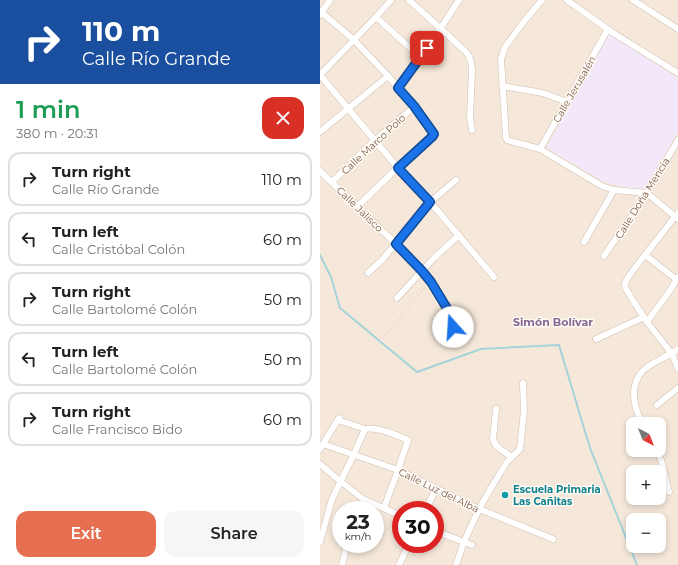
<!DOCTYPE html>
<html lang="en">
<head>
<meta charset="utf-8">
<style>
  body { margin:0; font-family:Montserrat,sans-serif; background:#f6f6f6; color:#222; height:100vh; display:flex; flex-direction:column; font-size:15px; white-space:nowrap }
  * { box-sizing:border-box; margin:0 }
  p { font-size:13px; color:#767676 }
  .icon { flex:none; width:22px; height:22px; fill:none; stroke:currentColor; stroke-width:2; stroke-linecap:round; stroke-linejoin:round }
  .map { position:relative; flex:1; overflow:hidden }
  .details { display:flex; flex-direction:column; background:#fff; width:320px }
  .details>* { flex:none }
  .guide { background:#1a4fa0; color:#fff; overflow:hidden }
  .needle { width:26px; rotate:138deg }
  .fabs { position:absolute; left:306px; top:417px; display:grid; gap:8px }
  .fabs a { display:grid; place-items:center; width:40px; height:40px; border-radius:8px; background:#fff; box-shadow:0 2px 6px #0003; font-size:20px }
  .speed { position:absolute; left:12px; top:501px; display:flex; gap:8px; font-size:20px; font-weight:700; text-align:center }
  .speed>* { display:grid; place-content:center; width:52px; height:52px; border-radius:50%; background:#fff; box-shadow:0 2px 6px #0003; line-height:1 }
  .speed small { font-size:10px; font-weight:400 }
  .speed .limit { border:6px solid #d22; background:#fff; color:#111 }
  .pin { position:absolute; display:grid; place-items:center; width:34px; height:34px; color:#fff; margin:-17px; border-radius:8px; box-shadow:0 2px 6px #0006 }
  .me { position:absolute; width:44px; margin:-22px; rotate:341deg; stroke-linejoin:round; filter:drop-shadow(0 0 3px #0008) }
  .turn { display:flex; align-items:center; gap:14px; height:84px; padding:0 16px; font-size:18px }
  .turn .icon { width:52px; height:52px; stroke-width:2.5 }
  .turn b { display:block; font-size:28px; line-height:34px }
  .round { display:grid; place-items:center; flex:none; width:42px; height:42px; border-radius:12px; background:#f6f6f6 }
  .summary { display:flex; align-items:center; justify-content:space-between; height:68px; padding:0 16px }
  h1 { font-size:24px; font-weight:600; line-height:30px; color:#1e9e55 }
  .primary-button { display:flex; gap:8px; margin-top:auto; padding:8px 16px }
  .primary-button a { flex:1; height:46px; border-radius:12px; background:#e76f51; color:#fff; font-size:16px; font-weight:600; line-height:46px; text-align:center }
  .primary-button a+a { background:#f6f6f6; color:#222 }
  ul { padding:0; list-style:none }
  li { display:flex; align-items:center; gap:12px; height:54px; margin:0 8px 6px; padding:0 8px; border:2px solid #e0e0e0; border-radius:12px }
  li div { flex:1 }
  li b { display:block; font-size:15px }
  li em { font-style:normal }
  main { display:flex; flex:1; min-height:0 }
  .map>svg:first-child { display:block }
  .residential { fill:#f5e8da; fill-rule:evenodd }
  .education { fill:#f3e8fa }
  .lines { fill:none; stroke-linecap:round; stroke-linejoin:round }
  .stream { stroke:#a5d3da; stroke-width:2 }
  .street-casing { stroke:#d1beb0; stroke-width:7 }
  .path { stroke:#d9b8a5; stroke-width:1; stroke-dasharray:1 3; stroke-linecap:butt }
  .street { stroke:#fff; stroke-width:6 }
  .route-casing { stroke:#114b97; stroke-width:10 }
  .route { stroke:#1a73e8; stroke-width:7 }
  .culture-dot { fill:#0f9aa8; stroke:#fffaf3; stroke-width:1.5 }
  .labels { text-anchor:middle; stroke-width:3; stroke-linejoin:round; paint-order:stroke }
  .street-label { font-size:10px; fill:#7a5c4d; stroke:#fffaf3 }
  .culture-label { font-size:10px; font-weight:bold; fill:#0d838f; stroke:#fffaf3; text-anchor:start }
  .neighbourhood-label { font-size:11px; font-weight:bold; fill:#846695; stroke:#fffaf3 }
</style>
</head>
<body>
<main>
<section class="details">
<div class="guide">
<div class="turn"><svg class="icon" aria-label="right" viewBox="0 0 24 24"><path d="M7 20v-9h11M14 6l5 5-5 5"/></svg><div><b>110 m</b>Calle Río Grande</div></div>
</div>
<div class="summary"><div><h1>1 min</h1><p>380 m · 20:31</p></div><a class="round" style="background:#d93025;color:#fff"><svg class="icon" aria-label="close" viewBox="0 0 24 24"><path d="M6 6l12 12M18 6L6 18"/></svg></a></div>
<ul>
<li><svg class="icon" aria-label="right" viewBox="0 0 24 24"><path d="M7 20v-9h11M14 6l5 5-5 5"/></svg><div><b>Turn right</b><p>Calle Río Grande</p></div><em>110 m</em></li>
<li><svg class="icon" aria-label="left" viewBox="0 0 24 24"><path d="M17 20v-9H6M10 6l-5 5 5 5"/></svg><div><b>Turn left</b><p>Calle Cristóbal Colón</p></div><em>60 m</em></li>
<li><svg class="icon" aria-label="right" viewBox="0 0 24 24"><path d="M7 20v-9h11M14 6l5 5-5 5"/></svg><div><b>Turn right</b><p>Calle Bartolomé Colón</p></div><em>50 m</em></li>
<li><svg class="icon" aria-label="left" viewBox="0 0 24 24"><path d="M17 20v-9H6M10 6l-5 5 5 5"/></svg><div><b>Turn left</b><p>Calle Bartolomé Colón</p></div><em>50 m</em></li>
<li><svg class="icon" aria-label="right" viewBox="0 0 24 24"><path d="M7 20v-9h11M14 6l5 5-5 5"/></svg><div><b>Turn right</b><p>Calle Francisco Bido</p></div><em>60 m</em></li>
</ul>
<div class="primary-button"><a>Exit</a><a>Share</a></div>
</section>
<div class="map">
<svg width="358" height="565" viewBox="0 0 358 565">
  <rect width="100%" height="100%" fill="#fdf6ec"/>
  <path class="residential" d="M 0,0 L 358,0 L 358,565 L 0,565 ZM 313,424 L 339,424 L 339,450 L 313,450 ZM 313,472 L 339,472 L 339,498 L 313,498 ZM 21,510 L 55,510 L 55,544 L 21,544 ZM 81,510 L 115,510 L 115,544 L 81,544 ZM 313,520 L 339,520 L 339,546 L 313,546 Z"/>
  <path class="education" d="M 289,34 L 358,78 L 358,132 L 325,189 L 305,187 L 284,182 L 226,148 Z"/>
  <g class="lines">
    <path class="stream" d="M 0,255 L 11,277 L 20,308 L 97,372 L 161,349 L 239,345 L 270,448 L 317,565"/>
    <g class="street-casing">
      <g id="street">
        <path d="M 89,0 L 120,28 L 145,51 L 149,56 L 151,62 L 152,70 L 150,117 L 152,130"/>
        <path d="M 222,0 L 205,20 L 185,47 L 181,59 L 186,138 L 187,140 L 220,149 L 282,186 L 294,190 L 327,193 L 358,219"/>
        <path d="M 247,0 L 293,33 L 358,73"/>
        <path d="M 313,0 L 358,29"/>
        <path d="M 0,11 L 34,40 L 68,76 L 94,107 L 114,134 L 113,136 L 78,167 L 37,207"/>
        <path d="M 0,15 L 10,0"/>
        <path d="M 56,17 L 101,58"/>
        <path d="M 0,75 L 83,174 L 117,210 L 174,277"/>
        <path d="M 0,75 L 56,17 L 71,0"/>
        <path d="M 182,86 L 223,93 L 247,102"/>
        <path d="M 79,88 L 101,58 L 139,0"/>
        <path d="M 0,132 L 68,76"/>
        <path d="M 220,149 L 288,29"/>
        <path d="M 0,171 L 76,244 L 102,271 L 111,281 L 128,310 L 133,327"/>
        <path d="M 12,182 L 55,140 L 94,107"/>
        <path d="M 358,213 L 311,273 L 306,281 L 305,285 L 306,289 L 312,299 L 327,322 L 352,354 L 358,369"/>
        <path d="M 264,242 L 294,190"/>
        <path d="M 325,255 L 357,280"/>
        <path d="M 284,256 L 327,193 L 358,140"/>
        <path d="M 48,273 L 62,260 L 110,202 L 136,180"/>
        <path d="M 77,298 L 114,258 L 139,235"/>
        <path d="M 327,322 L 351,289 L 358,277"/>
        <path d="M 276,339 L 324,317"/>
        <path d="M 337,405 L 358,388"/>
        <path d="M 176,409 L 173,439 C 175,448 185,452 192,457"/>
        <path d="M 18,420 L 45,429 C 56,426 77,435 88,440 L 78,470 L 64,508"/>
        <path d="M 323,424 C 317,414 314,405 314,394 C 314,365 339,363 358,349"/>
        <path d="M 3,444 L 78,470 L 159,509 L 233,539"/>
        <path d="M 0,449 L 19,418"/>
        <path d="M 337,450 L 342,463 L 349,492"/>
        <path d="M 0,464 L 20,481 L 43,499 L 81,516"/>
        <path d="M 43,510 L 47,501"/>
        <path d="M 106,510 L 116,488"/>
        <path d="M 115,531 L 152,545"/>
        <path d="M 0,542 L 12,499 L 34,454 L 45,429"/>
        <path d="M 22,565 L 27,544"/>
        <path d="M 79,565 L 89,544"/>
        <path d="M 136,565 L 144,542 L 159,509 L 171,488 L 187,462 L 200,449 L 204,411 L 203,383"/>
      </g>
    </g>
    <g class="path">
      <path d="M 60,337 L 63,339 L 91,304 L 106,286"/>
      <path d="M 55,542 L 57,543 L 60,542 L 73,519"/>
    </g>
    <use href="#street" class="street"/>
  </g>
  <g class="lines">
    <g class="route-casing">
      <path id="route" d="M 107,48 L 78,88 L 94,106 L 114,134 L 113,136 L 78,168 L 110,202 L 76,244 L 102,271 L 111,282 L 128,310 L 133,327"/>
    </g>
    <use href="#route" class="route"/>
  </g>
  <circle class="culture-dot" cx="185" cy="495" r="4"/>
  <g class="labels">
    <g class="street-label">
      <text transform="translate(254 89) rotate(-60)" y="4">Calle Jerusalén</text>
      <text transform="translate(53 144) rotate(-43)" y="4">Calle Marco Polo</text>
      <text transform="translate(322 198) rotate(-58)" y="4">Calle Doña Mencía</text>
      <text transform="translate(40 209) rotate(44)" y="4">Calle Jalisco</text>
      <text transform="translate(119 490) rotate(26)" y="4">Calle Luz del Alba</text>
    </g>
    <g class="culture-label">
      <text x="193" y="493">Escuela Primaria<tspan x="193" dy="12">Las Cañitas</tspan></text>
    </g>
    <g class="neighbourhood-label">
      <text x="233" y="326">Simón Bolívar</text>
    </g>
  </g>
</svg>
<div class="fabs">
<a><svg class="needle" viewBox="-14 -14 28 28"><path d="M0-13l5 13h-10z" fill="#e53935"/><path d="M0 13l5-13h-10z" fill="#767676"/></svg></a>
<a>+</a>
<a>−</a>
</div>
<div class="speed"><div>23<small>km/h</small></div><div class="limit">30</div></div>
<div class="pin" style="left:107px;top:48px;background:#d93025"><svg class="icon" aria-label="arrive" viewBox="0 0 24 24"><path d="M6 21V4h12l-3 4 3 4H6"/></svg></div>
<svg class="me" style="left:133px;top:327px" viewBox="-20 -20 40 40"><circle r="19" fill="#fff"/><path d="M0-13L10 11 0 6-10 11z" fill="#1a73e8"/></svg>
</div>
</main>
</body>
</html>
